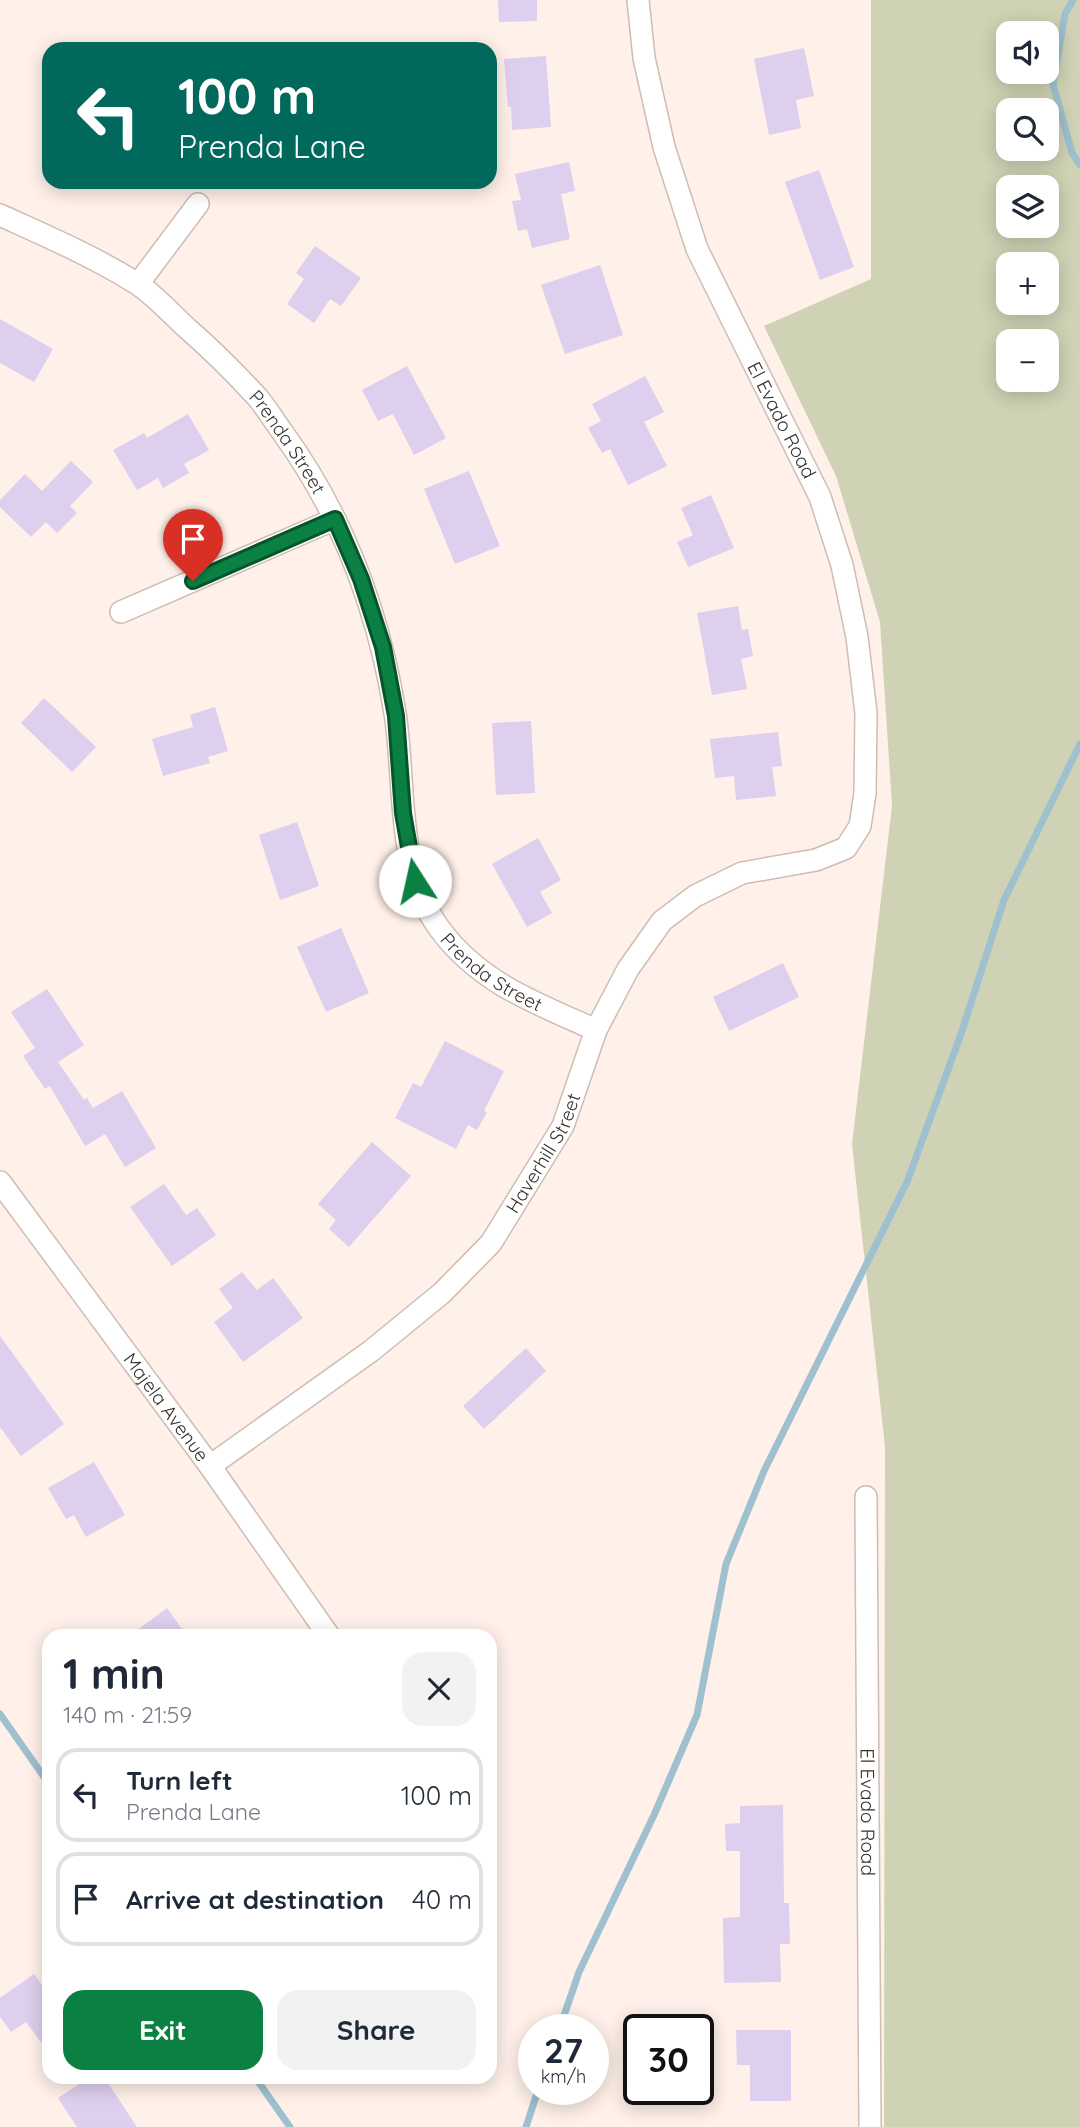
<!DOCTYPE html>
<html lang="en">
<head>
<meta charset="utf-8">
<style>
  body { margin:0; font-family:Quicksand,sans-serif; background:#f2f2f3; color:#1f2937; height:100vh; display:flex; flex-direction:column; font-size:26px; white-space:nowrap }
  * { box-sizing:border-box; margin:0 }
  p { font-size:23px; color:#747a83 }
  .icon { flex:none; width:38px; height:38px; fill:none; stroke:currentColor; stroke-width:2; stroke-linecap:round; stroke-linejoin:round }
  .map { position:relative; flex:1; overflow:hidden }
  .panel { position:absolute; left:42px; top:1629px; width:455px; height:455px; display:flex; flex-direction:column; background:#fff; border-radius:21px; box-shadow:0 4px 18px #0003 }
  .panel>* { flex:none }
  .hud { position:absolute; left:42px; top:42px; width:455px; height:147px; border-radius:21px; box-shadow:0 4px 18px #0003; background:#00695c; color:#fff; overflow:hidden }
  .fabs { position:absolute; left:996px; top:21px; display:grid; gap:14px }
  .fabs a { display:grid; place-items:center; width:63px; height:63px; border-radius:14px; background:#fff; box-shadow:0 4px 18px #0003; font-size:35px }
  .speed { position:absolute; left:518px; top:2014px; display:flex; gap:14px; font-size:35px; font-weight:700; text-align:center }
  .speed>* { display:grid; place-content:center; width:91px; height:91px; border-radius:50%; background:#fff; box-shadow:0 4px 18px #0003; line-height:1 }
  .speed small { font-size:18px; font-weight:400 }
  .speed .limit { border:4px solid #111; border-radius:10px; background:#fff; color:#111 }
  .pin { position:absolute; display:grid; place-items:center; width:60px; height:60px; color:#fff; margin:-72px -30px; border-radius:50% 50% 50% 0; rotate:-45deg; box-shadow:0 0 7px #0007 }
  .pin .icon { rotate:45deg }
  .me { position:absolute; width:77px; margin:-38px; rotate:350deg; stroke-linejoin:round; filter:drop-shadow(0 0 5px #0008) }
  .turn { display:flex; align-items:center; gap:24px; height:147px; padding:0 21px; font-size:32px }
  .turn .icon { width:91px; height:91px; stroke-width:2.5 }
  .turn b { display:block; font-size:49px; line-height:60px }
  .round { display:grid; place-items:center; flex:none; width:74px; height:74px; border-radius:21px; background:#f2f2f3 }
  .headline { display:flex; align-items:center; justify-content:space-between; height:119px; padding:0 21px }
  h1 { font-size:42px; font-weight:800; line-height:52px }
  .button { display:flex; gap:14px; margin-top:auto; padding:14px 21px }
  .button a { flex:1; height:80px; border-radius:21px; background:#0b8043; color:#fff; font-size:28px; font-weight:800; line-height:80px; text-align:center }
  .button a+a { background:#f2f2f3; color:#1f2937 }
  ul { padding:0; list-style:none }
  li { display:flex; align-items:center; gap:21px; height:94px; margin:0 14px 10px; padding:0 7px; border:4px solid #e0e1e3; border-radius:21px }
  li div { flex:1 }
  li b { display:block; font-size:26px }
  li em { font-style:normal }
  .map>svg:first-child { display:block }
  .green { fill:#cfd2b4; fill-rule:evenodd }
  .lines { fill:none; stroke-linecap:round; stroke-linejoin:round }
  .stream { stroke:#9ec0cf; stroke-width:7 }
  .building { fill:#ddcfed }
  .minor-casing { stroke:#cdbdb3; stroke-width:24 }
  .minor { stroke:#fff; stroke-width:21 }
  .route-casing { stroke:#07532c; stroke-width:18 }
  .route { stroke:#0b8043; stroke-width:12 }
  .labels { text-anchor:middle; stroke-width:5; stroke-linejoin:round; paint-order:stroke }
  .street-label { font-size:19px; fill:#37312d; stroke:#fff }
</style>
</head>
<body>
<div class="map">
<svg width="1080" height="2127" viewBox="0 0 1080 2127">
  <rect width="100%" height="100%" fill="#fff1e9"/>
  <path class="green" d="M 871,0 L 1080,0 L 1080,2127 L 884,2127 L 885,1447 L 852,1144 L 892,806 L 880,622 L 836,476 L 764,326 L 871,279 ZM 1008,33 L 1046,33 L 1046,72 L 1008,72 ZM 1046,110 L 1046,149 L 1008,149 L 1008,110 ZM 1046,187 L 1046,226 L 1008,226 L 1008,187 ZM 1008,264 L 1046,264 L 1046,303 L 1008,303 ZM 1008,341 L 1046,341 L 1046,380 L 1008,380 Z"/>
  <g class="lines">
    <g class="stream">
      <path d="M 1073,0 L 1065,14 L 1053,84 L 1072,153 L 1080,165"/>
      <path d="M 0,1714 L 49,1784"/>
      <path d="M 559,2030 L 579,1972 L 654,1815 L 697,1715 L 726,1564 L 764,1471 L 907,1182 L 961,1034 L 1004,900 L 1080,744"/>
      <path d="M 255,2077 L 290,2127"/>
      <path d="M 526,2127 L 538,2090"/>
    </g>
  </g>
  <g class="building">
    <path d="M 498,0 L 537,0 L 537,21 L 499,22 Z"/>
    <path d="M 804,48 L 814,96 L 796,100 L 801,128 L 769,135 L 754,59 Z"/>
    <path d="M 546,56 L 551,127 L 512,130 L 511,107 L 508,107 L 504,59 Z"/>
    <path d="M 569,162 L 575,191 L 561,194 L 570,239 L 532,248 L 527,229 L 518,231 L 512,201 L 521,200 L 515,174 Z"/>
    <path d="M 819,170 L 854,267 L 820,280 L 785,182 Z"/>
    <path d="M 315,246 L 361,278 L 341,306 L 330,299 L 314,323 L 287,304 L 304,279 L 296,273 Z"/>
    <path d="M 600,265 L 623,335 L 565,354 L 541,285 Z"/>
    <path d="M 0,319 L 53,349 L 34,382 L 0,363 Z"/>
    <path d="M 407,366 L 446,438 L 414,455 L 393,414 L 378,421 L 362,390 Z"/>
    <path d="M 645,376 L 664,412 L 644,422 L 667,466 L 628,485 L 610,449 L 602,453 L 588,428 L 601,421 L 592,404 Z"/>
    <path d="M 188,414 L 209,450 L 184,464 L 189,473 L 163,488 L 158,478 L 137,490 L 113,450 L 144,433 L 147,438 Z"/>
    <path d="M 71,461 L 93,482 L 70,506 L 77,513 L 57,533 L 46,522 L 31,537 L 0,507 L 0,500 L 25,474 L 42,491 Z"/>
    <path d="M 469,471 L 500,546 L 455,564 L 424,489 Z"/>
    <path d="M 711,495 L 734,548 L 688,567 L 677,542 L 693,535 L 681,508 Z"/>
    <path d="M 738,606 L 742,630 L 748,629 L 753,656 L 741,659 L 747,689 L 712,695 L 697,613 Z"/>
    <path d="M 44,698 L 96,747 L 72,772 L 21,723 Z"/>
    <path d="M 215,707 L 228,751 L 208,757 L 210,763 L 163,776 L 152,739 L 193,727 L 190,715 Z"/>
    <path d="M 531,721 L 535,793 L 496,795 L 492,723 Z"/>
    <path d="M 778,732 L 782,766 L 772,767 L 776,796 L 736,800 L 734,776 L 715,778 L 710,739 Z"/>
    <path d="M 297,822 L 319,886 L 280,900 L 259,835 Z"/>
    <path d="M 538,838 L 561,880 L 540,892 L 552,913 L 527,927 L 492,864 Z"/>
    <path d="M 341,928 L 369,993 L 326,1012 L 297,947 Z"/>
    <path d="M 783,963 L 799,997 L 729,1031 L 713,997 Z"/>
    <path d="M 47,989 L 84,1045 L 58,1062 L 84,1100 L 87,1098 L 93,1108 L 122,1091 L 156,1148 L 125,1167 L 105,1134 L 85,1146 L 50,1086 L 45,1089 L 23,1056 L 35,1048 L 11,1012 Z"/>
    <path d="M 445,1041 L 504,1071 L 484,1111 L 487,1112 L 477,1130 L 468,1125 L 456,1149 L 395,1118 L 413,1083 L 421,1087 Z"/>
    <path d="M 372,1142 L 411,1176 L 349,1247 L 329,1229 L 336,1220 L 318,1204 Z"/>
    <path d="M 164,1184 L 186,1215 L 197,1208 L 216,1235 L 172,1266 L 130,1207 Z"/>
    <path d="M 242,1272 L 257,1290 L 273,1278 L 303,1318 L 243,1362 L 214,1322 L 233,1308 L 219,1289 Z"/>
    <path d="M 0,1336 L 64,1424 L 21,1456 L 0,1427 Z"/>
    <path d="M 526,1348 L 546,1371 L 484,1429 L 463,1406 Z"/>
    <path d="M 94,1462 L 125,1515 L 86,1537 L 74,1515 L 66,1519 L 48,1488 Z"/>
    <path d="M 167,1608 L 187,1636 L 129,1636 Z"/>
    <path d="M 783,1805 L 784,1903 L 789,1903 L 790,1944 L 780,1944 L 781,1982 L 724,1983 L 723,1918 L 740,1917 L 740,1851 L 726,1851 L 725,1824 L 740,1823 L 740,1806 Z"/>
    <path d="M 34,1974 L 49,1995 L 49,2053 L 26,2022 L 11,2032 L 0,2017 L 0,1998 Z"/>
    <path d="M 736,2030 L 791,2030 L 791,2101 L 750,2101 L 750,2065 L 737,2065 Z"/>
    <path d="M 90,2077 L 104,2077 L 137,2127 L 77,2127 L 58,2098 Z"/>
  </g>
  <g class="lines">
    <g class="minor-casing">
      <g id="minor">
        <path id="s1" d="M 0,215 C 46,236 93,256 136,283 C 155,295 172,315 189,330 C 213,351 236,374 258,398 C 267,409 275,422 283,433 C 343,516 379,613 395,713 C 406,782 395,868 439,928 C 479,983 536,1003 596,1030"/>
        <path d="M 138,284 L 198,204"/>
        <path d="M 121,612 L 335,519"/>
        <path id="s2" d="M 0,1182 L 210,1466 L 329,1636"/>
        <path id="s3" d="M 210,1466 L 371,1351 L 442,1293 L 491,1243 L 563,1126 L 596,1030 L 628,969 L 662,921 L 695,896 L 742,873 L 816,860 L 846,848 L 860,826 L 865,793 L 866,713 L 857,637 L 842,565 L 820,497 L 697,249 L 664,147 L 644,58 L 638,0"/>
        <path id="s4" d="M 866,1497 L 870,2127"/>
      </g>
    </g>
    <use href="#minor" class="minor"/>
  </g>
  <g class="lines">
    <g class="route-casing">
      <path id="route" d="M 193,581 L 335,519 L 361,579 L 383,647 L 396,716 L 403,813 L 415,881"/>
    </g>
    <use href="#route" class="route"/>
  </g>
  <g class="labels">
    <g class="street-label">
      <text transform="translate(782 420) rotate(63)" y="7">El Evado Road</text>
      <text dy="7" stroke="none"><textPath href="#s1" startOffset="373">Prenda Street</textPath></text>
      <text dy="7" stroke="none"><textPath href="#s1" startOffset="959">Prenda Street</textPath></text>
      <text dy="7" stroke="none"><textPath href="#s3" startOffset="464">Haverhill Street</textPath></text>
      <text dy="7" stroke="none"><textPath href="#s2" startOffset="280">Majela Avenue</textPath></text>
      <text dy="7" stroke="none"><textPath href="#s4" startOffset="315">El Evado Road</textPath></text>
    </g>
  </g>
</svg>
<div class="fabs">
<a><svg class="icon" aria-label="sound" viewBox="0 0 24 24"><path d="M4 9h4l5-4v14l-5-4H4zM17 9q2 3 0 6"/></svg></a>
<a><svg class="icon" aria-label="search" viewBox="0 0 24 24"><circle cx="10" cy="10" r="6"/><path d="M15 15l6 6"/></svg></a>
<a><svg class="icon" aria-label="layers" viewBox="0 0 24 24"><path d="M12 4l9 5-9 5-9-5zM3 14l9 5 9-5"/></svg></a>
<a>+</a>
<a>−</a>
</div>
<div class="speed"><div>27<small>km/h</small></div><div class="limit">30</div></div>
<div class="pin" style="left:193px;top:581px;background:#d93025"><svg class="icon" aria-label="arrive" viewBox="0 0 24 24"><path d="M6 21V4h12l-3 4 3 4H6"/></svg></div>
<svg class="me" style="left:415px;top:881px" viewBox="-20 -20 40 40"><circle r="19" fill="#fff"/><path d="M0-13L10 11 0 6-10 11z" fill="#0b8043"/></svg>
<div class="hud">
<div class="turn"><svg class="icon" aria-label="left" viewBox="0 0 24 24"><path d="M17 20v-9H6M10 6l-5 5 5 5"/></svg><div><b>100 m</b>Prenda Lane</div></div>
</div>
<section class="panel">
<div class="headline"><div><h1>1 min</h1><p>140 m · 21:59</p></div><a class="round"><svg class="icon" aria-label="close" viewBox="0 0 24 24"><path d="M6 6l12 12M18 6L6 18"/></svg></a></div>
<ul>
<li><svg class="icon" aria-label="left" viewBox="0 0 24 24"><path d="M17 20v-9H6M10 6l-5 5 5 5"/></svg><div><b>Turn left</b><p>Prenda Lane</p></div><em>100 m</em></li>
<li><svg class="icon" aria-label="arrive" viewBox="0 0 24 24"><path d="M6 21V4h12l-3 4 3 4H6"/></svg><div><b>Arrive at destination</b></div><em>40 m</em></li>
</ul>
<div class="button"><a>Exit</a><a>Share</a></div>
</section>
</div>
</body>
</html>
